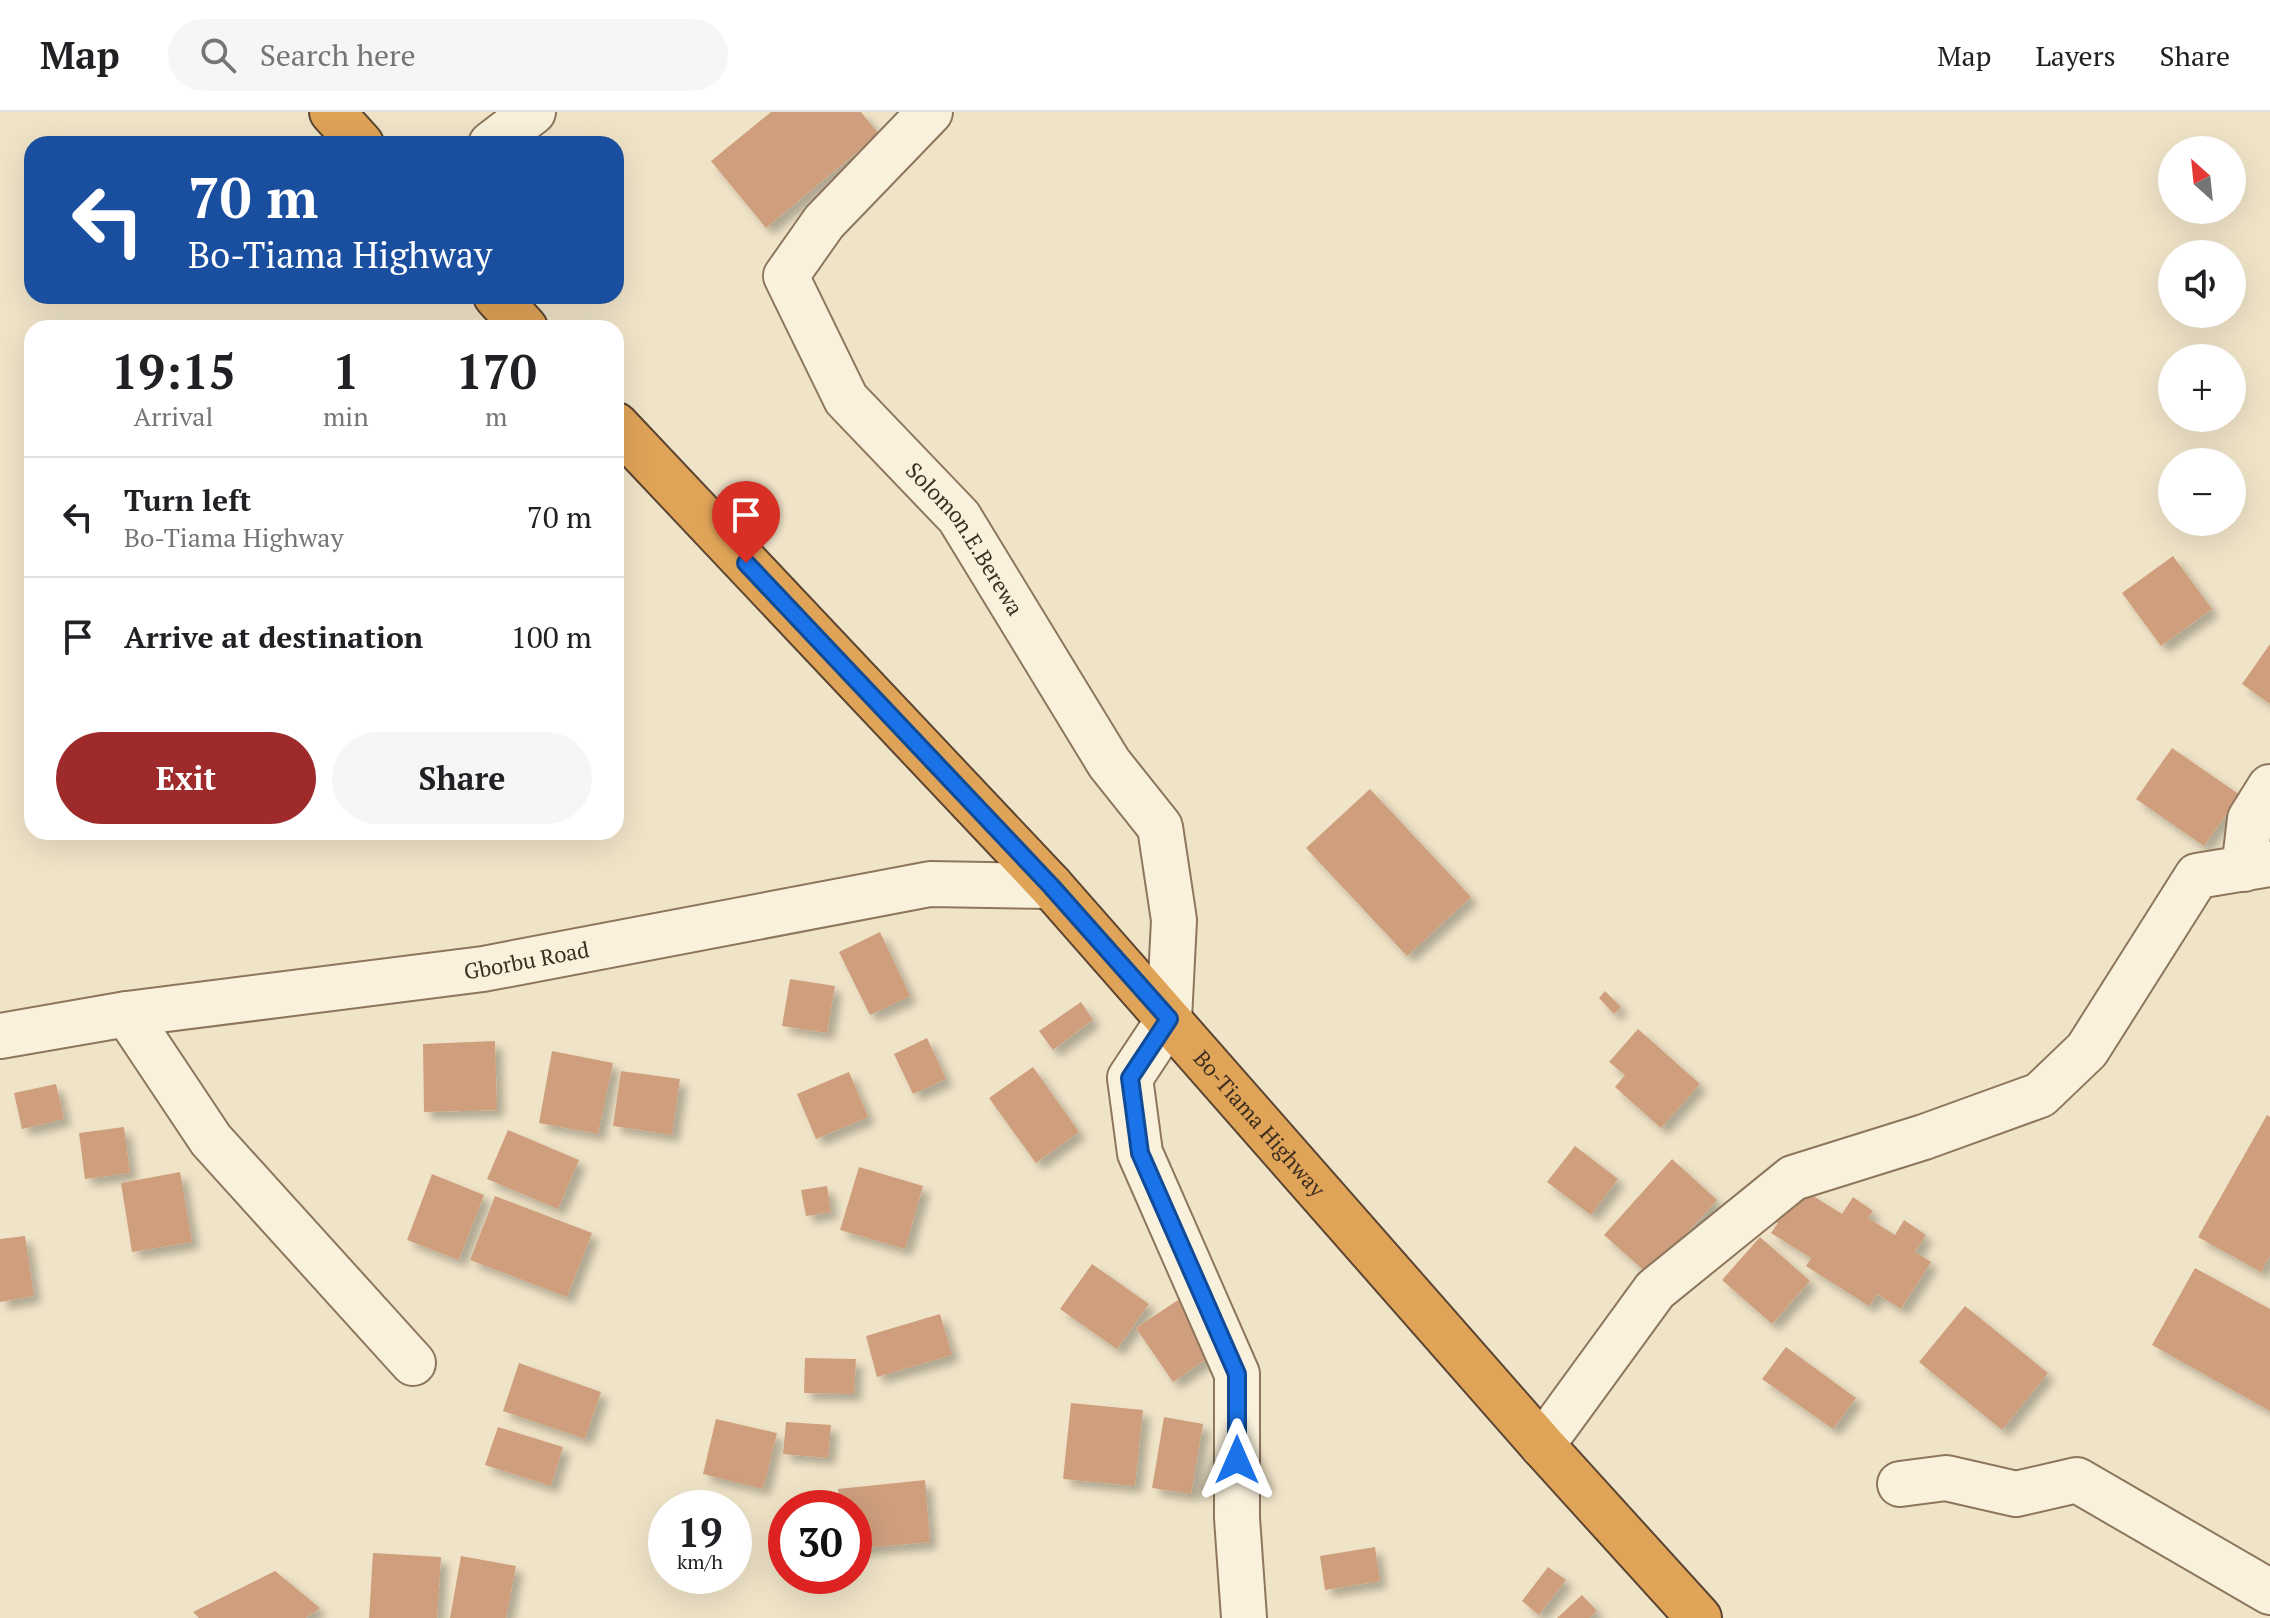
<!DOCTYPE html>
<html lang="en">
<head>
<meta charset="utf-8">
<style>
  body { margin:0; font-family:"PT Serif",serif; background:#f6f6f6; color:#202124; height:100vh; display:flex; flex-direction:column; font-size:30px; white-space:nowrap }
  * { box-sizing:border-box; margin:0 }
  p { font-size:26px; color:#757577 }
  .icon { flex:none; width:44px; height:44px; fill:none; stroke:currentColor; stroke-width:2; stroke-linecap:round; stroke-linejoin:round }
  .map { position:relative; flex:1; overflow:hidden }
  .details { position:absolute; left:24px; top:208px; width:600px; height:520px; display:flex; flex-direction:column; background:#fff; border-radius:24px; box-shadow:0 8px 32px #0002 }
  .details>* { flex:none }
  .top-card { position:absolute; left:24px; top:24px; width:600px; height:168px; border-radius:24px; box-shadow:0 8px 32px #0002; background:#1a4fa0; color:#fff; overflow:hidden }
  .needle { width:52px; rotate:333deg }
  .tools { position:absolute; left:2158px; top:24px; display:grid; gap:16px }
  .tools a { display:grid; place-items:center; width:88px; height:88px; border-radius:50%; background:#fff; box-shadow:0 8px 32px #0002; font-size:40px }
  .speed { position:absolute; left:648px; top:1378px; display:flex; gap:16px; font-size:40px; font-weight:700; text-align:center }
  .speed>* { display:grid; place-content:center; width:104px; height:104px; border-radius:50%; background:#fff; box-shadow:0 8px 32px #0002; line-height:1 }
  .speed small { font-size:20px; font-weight:400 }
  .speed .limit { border:12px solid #d22; background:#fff; color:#111 }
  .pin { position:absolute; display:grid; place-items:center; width:68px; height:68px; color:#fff; margin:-82px -34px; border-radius:50% 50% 50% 0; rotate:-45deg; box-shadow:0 0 8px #0007 }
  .pin .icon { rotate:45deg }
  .me { position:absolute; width:88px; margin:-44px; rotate:0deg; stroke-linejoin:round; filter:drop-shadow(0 0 6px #0008) }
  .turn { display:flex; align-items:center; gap:28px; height:168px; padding:0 32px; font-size:36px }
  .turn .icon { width:104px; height:104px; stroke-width:2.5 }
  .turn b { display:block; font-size:56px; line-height:68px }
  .eta { display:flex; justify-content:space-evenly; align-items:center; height:136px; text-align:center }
  .eta b { font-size:48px; font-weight:800; line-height:56px }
  .cta { display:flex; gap:16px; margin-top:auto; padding:16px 32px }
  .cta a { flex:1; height:92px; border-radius:48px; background:#9e2a2b; color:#fff; font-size:32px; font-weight:800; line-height:92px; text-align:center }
  .cta a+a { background:#f6f6f6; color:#202124 }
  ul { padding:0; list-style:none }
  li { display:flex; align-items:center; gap:24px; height:120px; padding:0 32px; border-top:2px solid #e0e0e0 }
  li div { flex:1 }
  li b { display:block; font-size:30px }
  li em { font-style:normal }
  header { display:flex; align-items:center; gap:48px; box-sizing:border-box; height:112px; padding:0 40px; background:#fff; border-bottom:2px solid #e0e0e0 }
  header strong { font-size:38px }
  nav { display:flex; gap:44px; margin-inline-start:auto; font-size:28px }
  .search { width:560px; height:72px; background:#f6f6f6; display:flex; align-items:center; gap:20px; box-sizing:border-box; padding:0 28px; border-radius:44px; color:#757577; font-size:30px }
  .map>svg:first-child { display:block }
  .building { fill:#cf9f7d; filter:url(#shadow) }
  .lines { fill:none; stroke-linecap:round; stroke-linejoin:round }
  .street-casing { stroke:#8d765c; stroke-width:48 }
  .highway-casing { stroke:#5b4430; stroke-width:48 }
  .street { stroke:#faf1dc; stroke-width:44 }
  .highway { stroke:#e0a458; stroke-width:44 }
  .route-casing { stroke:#114b97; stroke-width:20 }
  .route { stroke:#1a73e8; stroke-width:14 }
  .labels { text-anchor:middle; stroke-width:6; stroke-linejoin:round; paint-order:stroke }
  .street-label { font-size:22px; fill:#3d2e20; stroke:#f7eed8 }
</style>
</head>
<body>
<header>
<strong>Map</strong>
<div class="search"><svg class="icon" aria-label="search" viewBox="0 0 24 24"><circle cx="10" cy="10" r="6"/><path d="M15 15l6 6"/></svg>Search here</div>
<nav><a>Map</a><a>Layers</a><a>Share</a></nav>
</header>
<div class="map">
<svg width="2270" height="1506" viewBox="0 0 2270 1506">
  <defs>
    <filter id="shadow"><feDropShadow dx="7" dy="7" stdDeviation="4" flood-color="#0004"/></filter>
  </defs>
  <rect width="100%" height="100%" fill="#f0e4c8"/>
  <g class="building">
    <path d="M 771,0 L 861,0 L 879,22 L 766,116 L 711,49 Z"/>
    <path d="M 2173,444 L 2212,497 L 2161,534 L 2122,481 Z"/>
    <path d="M 2270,532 L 2270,592 L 2242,572 Z"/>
    <path d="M 2172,636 L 2240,683 L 2204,734 L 2136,687 Z"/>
    <path d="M 1370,677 L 1471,785 L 1407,844 L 1306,736 Z"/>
    <path d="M 880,820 L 910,884 L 870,903 L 839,840 Z"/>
    <path d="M 790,867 L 835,874 L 827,921 L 782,914 Z"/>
    <path d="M 1605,879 L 1621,895 L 1614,902 L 1599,886 Z"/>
    <path d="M 1081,890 L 1093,908 L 1053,938 L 1039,919 Z"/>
    <path d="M 1638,917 L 1700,972 L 1661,1016 L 1615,975 L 1625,963 L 1609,950 Z"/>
    <path d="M 927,926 L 946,967 L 913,982 L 894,942 Z"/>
    <path d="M 495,929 L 497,998 L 424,1000 L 423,932 Z"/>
    <path d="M 552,939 L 613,951 L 598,1022 L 539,1011 Z"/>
    <path d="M 1033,955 L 1079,1020 L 1036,1051 L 989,986 Z"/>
    <path d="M 621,959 L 680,967 L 672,1023 L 613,1014 Z"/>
    <path d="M 849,960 L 868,1005 L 816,1027 L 797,982 Z"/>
    <path d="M 56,972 L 64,1007 L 22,1017 L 14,981 Z"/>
    <path d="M 2267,1003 L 2270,1005 L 2270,1144 L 2261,1160 L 2198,1125 Z"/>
    <path d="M 124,1015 L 130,1061 L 85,1067 L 79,1021 Z"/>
    <path d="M 508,1018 L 579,1048 L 558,1097 L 487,1067 Z"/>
    <path d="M 1575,1034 L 1618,1067 L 1591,1103 L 1547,1070 Z"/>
    <path d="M 1672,1047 L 1717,1088 L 1649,1163 L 1604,1123 Z"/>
    <path d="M 859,1055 L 923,1074 L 905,1137 L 840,1118 Z"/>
    <path d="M 180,1060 L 192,1130 L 132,1140 L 121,1071 Z"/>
    <path d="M 432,1062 L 484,1083 L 459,1148 L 407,1128 Z"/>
    <path d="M 827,1074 L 831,1100 L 806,1104 L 801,1078 Z"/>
    <path d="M 1802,1077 L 1842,1102 L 1853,1085 L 1873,1099 L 1868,1106 L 1895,1123 L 1904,1108 L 1926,1123 L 1915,1140 L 1931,1150 L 1901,1197 L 1877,1182 L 1869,1194 L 1806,1154 L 1811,1146 L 1771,1121 L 1778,1111 L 1769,1105 Z"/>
    <path d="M 495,1084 L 592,1121 L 567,1185 L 470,1148 Z"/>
    <path d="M 25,1124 L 34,1184 L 0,1190 L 0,1127 Z"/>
    <path d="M 1760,1125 L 1810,1169 L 1772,1212 L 1722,1168 Z"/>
    <path d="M 1092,1152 L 1149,1192 L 1117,1237 L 1060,1197 Z"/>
    <path d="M 2195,1156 L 2270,1197 L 2270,1299 L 2152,1233 Z"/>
    <path d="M 1178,1188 L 1215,1241 L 1173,1270 L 1136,1216 Z"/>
    <path d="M 1965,1194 L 2048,1261 L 2002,1318 L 1919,1250 Z"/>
    <path d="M 940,1202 L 952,1243 L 877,1265 L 866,1224 Z"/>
    <path d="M 1786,1235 L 1856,1286 L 1833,1317 L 1762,1267 Z"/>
    <path d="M 805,1246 L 856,1247 L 854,1282 L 804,1281 Z"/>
    <path d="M 519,1251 L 601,1280 L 585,1327 L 503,1299 Z"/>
    <path d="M 1071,1291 L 1143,1298 L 1135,1374 L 1063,1367 Z"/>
    <path d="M 1164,1305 L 1203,1312 L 1191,1382 L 1152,1376 Z"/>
    <path d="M 716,1307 L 777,1321 L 763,1377 L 703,1362 Z"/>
    <path d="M 786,1310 L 831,1313 L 828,1346 L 783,1342 Z"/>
    <path d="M 498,1315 L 563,1335 L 551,1374 L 485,1353 Z"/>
    <path d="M 925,1368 L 930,1430 L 854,1437 L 854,1396 L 840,1396 L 838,1377 Z"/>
    <path d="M 1375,1435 L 1380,1469 L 1325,1478 L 1320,1444 Z"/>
    <path d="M 373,1441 L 441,1445 L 437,1506 L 369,1506 Z"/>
    <path d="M 461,1444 L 516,1454 L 506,1506 L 450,1506 Z"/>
    <path d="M 1548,1455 L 1566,1468 L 1539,1503 L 1522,1489 Z"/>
    <path d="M 275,1459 L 320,1496 L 306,1506 L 199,1506 L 193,1500 Z"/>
    <path d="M 1582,1483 L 1597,1499 L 1590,1506 L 1557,1506 Z"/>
  </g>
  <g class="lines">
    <g class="street-casing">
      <g id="street">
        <path id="s1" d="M 930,0 L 824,110 L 786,164 L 846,287 L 959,405 L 1109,651 L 1160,715 L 1174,808 L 1169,907 L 1130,966 L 1140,1041 L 1237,1262 L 1237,1406 L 1244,1506"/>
        <path d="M 491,32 L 533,0"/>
        <path d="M 2244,757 L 2250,707 L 2270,675"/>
        <path d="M 127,902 L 211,1028 L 413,1251"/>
        <path id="s2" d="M 0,924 L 127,902 L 483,857 L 930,772 L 1051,774"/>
        <path d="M 1542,1333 L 1655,1178 L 1793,1066 L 1924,1025 L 2040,983 L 2087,938 L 2197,764 L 2270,752"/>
        <path d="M 1900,1372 L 1946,1366 L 2016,1382 L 2077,1368 L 2270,1480"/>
      </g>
    </g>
    <g class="highway-casing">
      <g id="highway">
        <path d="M 332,0 L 361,32"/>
        <path d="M 496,184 L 525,216"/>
        <path id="s3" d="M 616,313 L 1051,774 L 1542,1333 L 1699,1506"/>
      </g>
    </g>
    <use href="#street" class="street"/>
    <use href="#highway" class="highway"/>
  </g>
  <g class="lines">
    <g class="route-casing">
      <path id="route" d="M 746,451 L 1051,774 L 1169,907 L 1130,966 L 1140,1041 L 1237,1262 L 1237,1348"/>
    </g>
    <use href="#route" class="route"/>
  </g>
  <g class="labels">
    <g class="street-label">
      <text dy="8" stroke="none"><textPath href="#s1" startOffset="540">Solomon.E.Berewa</textPath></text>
      <text dy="8" stroke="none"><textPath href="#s2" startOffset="532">Gborbu Road</textPath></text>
      <text dy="8" stroke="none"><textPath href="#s3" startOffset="950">Bo-Tiama Highway</textPath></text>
    </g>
  </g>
</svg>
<div class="tools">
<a><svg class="needle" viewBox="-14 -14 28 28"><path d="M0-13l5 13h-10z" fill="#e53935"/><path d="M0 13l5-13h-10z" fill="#757577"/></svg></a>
<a><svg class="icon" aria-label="sound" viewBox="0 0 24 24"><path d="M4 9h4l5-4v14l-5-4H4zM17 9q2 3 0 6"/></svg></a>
<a>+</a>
<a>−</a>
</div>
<div class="speed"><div>19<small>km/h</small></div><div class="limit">30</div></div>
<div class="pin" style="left:746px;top:451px;background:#d93025"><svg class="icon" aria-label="arrive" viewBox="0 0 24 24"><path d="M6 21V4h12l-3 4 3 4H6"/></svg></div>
<svg class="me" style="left:1237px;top:1348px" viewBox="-20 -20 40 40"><path d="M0-17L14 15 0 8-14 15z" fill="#1a73e8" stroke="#fff" stroke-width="4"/></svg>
<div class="top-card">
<div class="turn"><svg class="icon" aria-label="left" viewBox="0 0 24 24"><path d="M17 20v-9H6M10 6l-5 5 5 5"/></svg><div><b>70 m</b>Bo-Tiama Highway</div></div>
</div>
<section class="details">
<div class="eta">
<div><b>19:15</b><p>Arrival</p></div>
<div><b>1</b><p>min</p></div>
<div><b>170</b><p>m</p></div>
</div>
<ul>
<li><svg class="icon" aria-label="left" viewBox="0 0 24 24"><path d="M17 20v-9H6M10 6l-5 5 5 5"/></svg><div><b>Turn left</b><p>Bo-Tiama Highway</p></div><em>70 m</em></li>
<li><svg class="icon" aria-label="arrive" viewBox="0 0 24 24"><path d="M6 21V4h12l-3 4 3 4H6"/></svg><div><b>Arrive at destination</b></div><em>100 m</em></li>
</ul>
<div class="cta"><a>Exit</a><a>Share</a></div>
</section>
</div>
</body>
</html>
